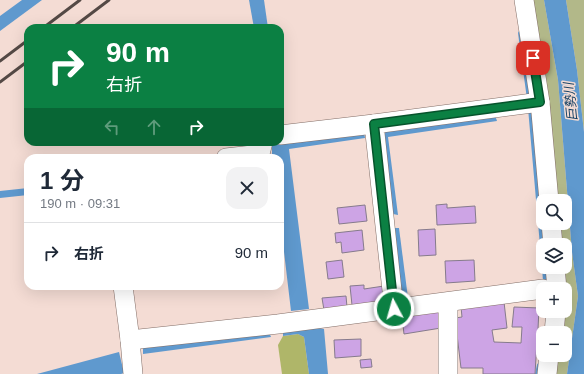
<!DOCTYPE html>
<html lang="ja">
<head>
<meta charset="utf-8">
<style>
  body { margin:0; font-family:Arial,"Noto Sans JP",sans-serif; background:#f2f2f3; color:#1f2937; height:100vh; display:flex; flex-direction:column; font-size:15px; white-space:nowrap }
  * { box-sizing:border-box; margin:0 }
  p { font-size:13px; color:#747a83 }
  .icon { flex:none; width:22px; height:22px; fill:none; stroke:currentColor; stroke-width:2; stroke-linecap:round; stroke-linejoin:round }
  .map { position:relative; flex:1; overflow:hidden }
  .sheet { position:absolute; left:24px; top:154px; width:260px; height:136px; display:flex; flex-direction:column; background:#fff; border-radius:12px; box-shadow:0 4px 16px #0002 }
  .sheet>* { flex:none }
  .guide { position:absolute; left:24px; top:24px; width:260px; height:122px; border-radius:12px; box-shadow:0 4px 16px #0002; background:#0b8043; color:#fff; overflow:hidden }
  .controls { position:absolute; left:536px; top:194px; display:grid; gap:8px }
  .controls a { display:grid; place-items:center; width:36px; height:36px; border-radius:8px; background:#fff; box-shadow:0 4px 16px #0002; font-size:20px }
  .pin { position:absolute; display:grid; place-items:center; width:34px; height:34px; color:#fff; margin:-17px; border-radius:8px; box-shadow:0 2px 6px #0006 }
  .me { position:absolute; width:44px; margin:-22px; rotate:354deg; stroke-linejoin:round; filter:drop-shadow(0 0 3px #0008) }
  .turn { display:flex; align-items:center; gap:14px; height:84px; padding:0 16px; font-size:18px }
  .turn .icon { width:52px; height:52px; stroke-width:2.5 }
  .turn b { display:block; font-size:28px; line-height:34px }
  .lanes { display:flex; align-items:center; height:38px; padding:0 16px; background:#0003; justify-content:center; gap:20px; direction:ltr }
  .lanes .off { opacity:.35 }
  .round { display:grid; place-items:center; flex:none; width:42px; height:42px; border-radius:12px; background:#f2f2f3 }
  .headline { display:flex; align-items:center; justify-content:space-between; height:68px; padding:0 16px }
  h1 { font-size:24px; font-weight:700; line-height:30px }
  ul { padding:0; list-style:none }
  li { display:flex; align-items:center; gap:12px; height:60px; padding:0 16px; border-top:1px solid #e0e1e3 }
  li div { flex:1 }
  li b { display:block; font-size:15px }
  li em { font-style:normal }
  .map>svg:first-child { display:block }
  .green { fill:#b2b889 }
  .forest { fill:#afb669 }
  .water { fill:#5f99ce }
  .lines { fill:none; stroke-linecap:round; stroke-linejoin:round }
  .stream { stroke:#5f99ce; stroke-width:4 }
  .building { fill:#cda4e5; stroke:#867b8c }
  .minor-casing { stroke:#836e67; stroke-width:20 }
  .minor { stroke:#fff; stroke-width:19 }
  .rail { stroke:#544945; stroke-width:3 }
  .route-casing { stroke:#07532c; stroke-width:10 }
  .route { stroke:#0b8043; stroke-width:7 }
  .labels { text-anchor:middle; stroke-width:3; stroke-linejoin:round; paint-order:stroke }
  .water-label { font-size:13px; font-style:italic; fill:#143f63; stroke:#f4dcd4 }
</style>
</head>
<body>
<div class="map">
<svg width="584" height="374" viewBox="0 0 584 374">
  <rect width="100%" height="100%" fill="#f4dcd4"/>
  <g class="green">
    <path d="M 530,0 L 544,0 L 558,80 L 572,252 L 578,296 L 567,374 L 552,374 L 555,355 L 565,355 L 565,333 L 559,333 L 565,311 L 565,289 L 560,267 L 565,267 L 565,245 L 558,245 L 556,223 L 565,223 L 565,201 L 554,201 Z"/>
    <path d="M 566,0 L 584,0 L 584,132 L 577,70 Z"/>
  </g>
  <path class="forest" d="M 298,334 L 304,337 L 309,374 L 282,374 L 278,345 L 283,336 Z"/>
  <g class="water">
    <path d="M 22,0 L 42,0 L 0,31 L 0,16 Z"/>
    <path d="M 249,0 L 264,0 L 268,28 L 254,28 Z"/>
    <path d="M 544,0 L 566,0 L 577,70 L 584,132 L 584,374 L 567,374 L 578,296 L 572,252 L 558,80 Z"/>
    <path d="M 495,115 L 497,121 L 388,137 L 398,215 L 393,214 L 380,132 Z"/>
    <path d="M 364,132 L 365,138 L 289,149 L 309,309 L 291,311 L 280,218 L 280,158 L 272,158 L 272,145 Z"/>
    <path d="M 28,188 L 28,195 L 0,198 L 0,191 Z"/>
    <path d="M 394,228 L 399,228 L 408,298 L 401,298 Z"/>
    <path d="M 314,327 L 324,329 L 328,374 L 309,374 L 304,337 L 298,334 L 283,336 L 283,331 Z"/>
    <path d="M 269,332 L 271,337 L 143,354 L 143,348 Z"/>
    <path d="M 119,352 L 124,373 L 121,374 L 37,374 Z"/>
  </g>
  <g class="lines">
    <g class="stream">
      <path d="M 520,33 L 529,99"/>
      <path d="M 530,108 L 543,257"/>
      <path d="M 544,267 L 545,281"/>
      <path d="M 541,354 L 543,345"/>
      <path d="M 537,374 L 539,365"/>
    </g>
  </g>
  <g class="building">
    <path d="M 447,204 L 447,208 L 475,206 L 476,223 L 437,225 L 436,205 Z"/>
    <path d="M 365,205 L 367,221 L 339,224 L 337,208 Z"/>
    <path d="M 435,229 L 436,255 L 419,256 L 418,230 Z"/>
    <path d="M 362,230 L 364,250 L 342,253 L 341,242 L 336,243 L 335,233 Z"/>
    <path d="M 342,260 L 344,277 L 328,279 L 326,262 Z"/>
    <path d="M 474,260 L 475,281 L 446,283 L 445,261 Z"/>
    <path d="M 364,285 L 364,289 L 384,286 L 386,301 L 352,305 L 350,286 Z"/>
    <path d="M 346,296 L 347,307 L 324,310 L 322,298 Z"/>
    <path d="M 504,302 L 507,328 L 492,330 L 494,342 L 521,343 L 522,327 L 512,327 L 514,307 L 539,308 L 538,329 L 542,329 L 541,341 L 537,341 L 535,374 L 483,374 L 483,368 L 461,368 L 455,318 L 462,317 L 461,307 Z"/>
    <path d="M 438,311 L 441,328 L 404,334 L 402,317 Z"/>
    <path d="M 361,339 L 361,356 L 335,358 L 334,340 Z"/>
    <path d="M 371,359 L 372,367 L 361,368 L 360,360 Z"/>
  </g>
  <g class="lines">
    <g class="minor-casing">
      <g id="minor">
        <path d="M 524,0 L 540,102 L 549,201"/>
        <path d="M 280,135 L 374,124"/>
        <path d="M 226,158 L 260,154 L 263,142"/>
        <path d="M 551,223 L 553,245"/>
        <path d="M 555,267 L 557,289"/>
        <path d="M 123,286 L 130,340"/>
        <path d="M 448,302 L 448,374"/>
        <path d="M 394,309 L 374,124 L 540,102"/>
        <path d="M 554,333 L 556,311"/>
        <path d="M 133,374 L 130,340 L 278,324 L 543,289"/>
        <path d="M 547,374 L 549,355"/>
      </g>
    </g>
    <use href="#minor" class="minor"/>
    <g class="rail">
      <path d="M 43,28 L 80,0"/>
      <path d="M 72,28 L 109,0"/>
      <path d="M 0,61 L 28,40"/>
      <path d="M 0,82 L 28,61"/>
    </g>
  </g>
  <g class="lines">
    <g class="route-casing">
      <path id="route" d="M 394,309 L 374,124 L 540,102 L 533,58"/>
    </g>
    <use href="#route" class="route"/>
  </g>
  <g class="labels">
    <g class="water-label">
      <text transform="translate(570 102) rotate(-96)" y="5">巨勢川</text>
    </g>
  </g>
</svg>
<div class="controls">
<a><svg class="icon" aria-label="search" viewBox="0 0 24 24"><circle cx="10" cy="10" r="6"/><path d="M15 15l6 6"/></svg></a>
<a><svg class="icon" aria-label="layers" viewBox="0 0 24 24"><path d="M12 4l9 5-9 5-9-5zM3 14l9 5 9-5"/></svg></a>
<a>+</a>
<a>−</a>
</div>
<div class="pin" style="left:533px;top:58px;background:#d93025"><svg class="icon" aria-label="arrive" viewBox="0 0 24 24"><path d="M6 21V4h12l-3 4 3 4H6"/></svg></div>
<svg class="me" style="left:394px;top:309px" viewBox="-20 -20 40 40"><circle r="17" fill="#0b8043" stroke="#fff" stroke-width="3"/><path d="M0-11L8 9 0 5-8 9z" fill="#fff"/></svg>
<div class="guide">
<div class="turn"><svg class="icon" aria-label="right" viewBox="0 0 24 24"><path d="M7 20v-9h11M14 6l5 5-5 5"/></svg><div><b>90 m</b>右折</div></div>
<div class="lanes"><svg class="icon off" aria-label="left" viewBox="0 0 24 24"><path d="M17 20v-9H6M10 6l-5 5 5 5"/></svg><svg class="icon off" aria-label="ahead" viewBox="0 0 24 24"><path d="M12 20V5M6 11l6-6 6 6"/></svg><svg class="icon" aria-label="right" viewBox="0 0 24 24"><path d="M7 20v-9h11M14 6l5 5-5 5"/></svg></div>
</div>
<section class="sheet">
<div class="headline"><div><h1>1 分</h1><p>190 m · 09:31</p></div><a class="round"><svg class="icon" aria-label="close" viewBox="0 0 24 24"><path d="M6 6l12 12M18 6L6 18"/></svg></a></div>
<ul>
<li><svg class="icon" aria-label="right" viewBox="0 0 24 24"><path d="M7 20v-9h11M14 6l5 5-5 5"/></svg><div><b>右折</b></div><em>90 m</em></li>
</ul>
</section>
</div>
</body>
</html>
